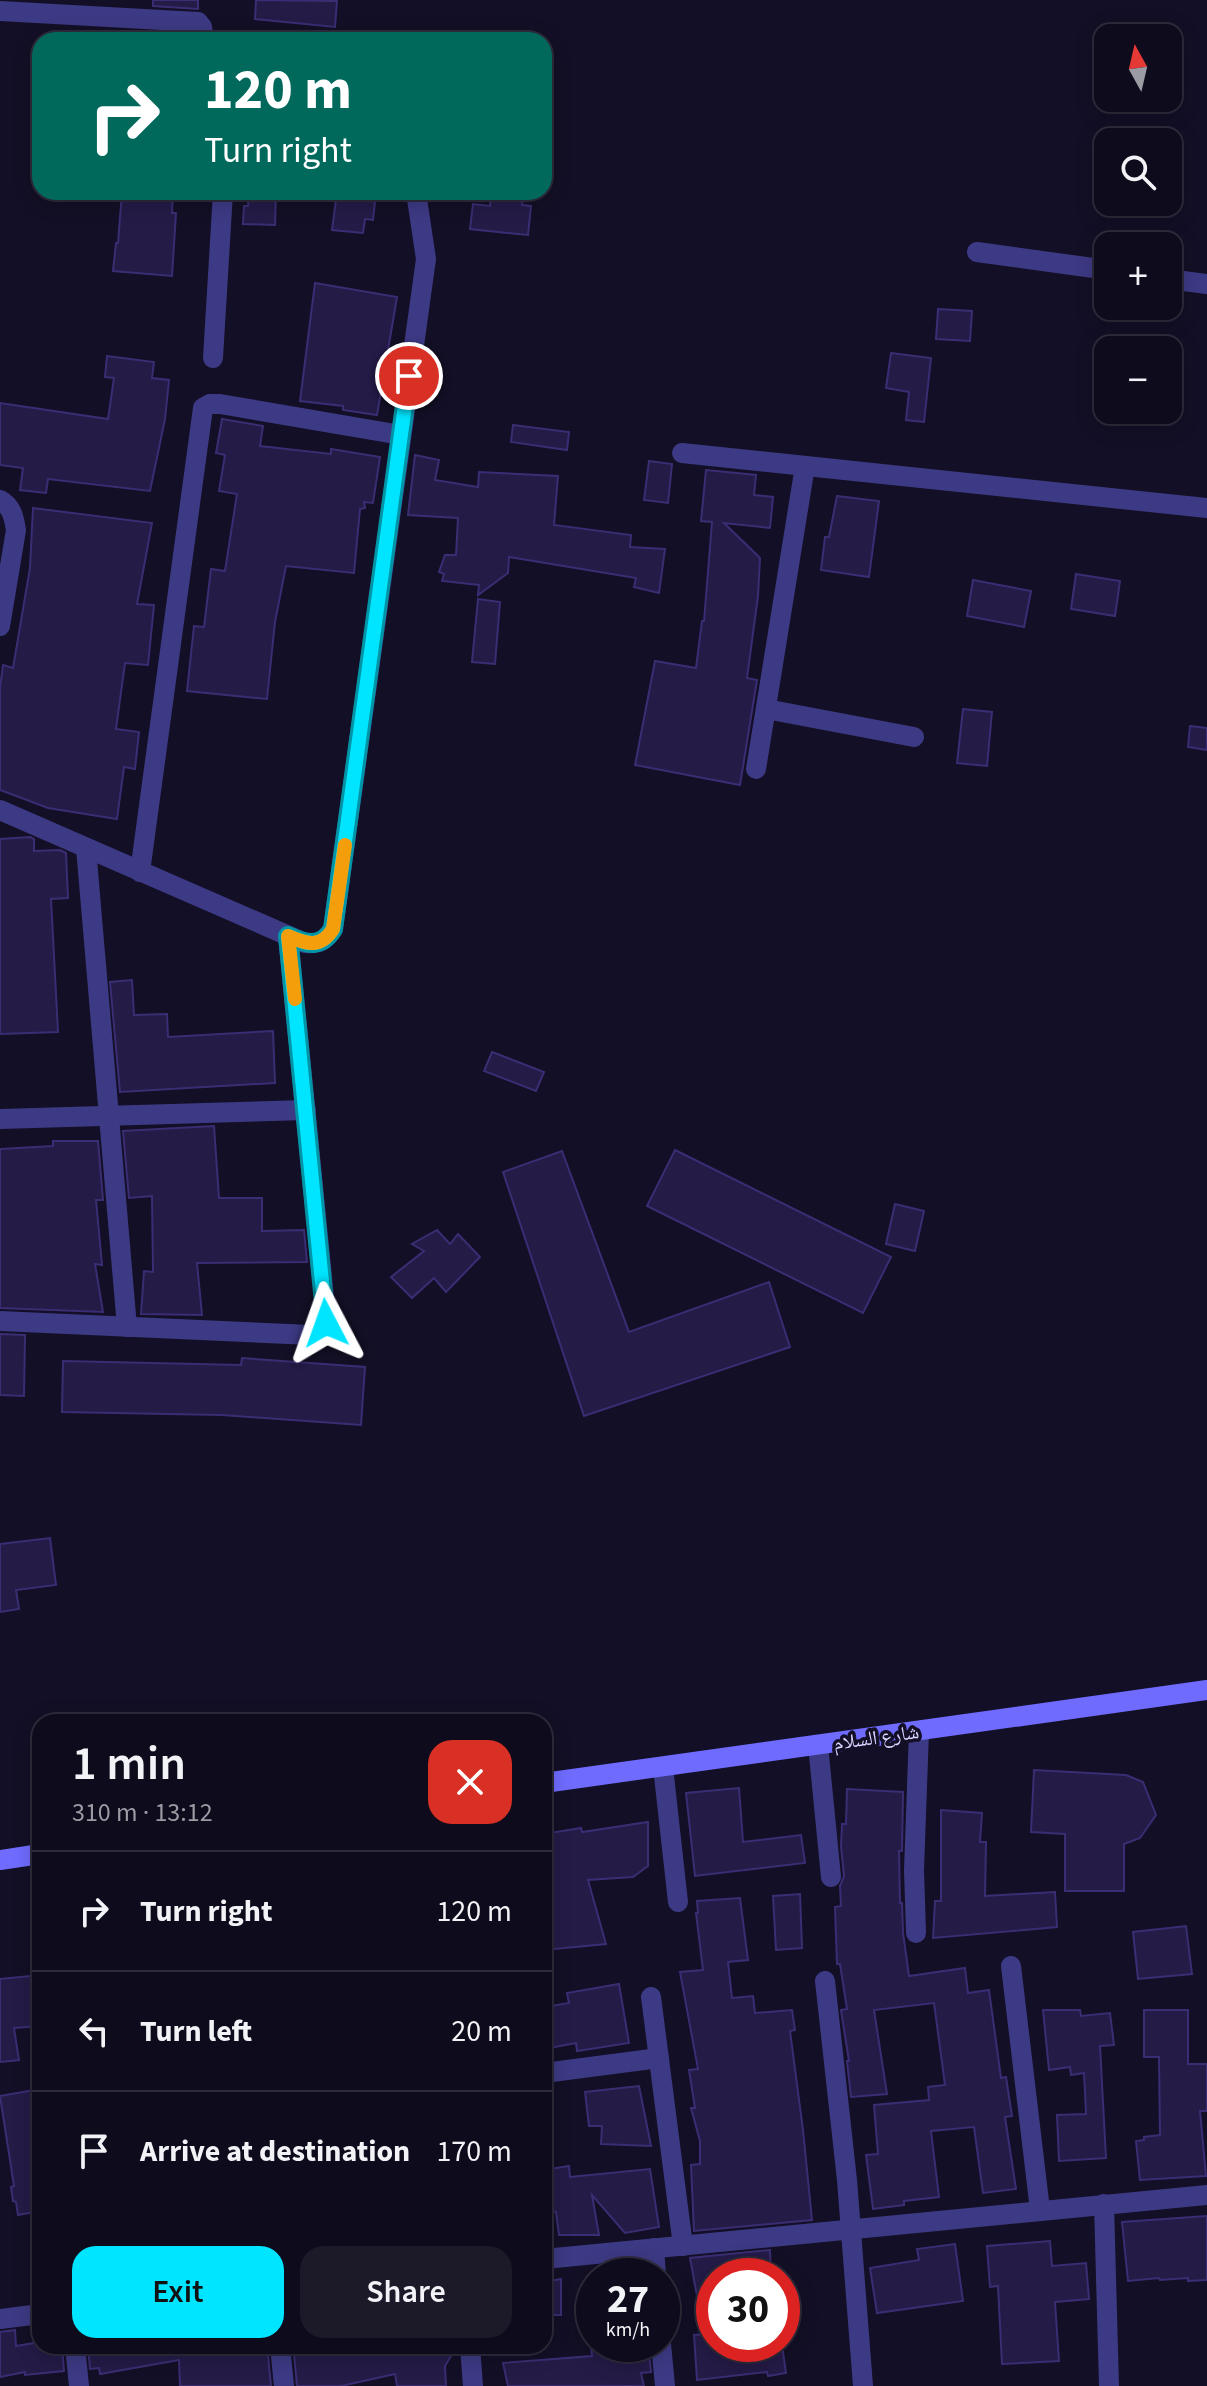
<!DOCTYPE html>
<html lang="en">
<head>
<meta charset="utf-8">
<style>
  body { margin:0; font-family:"Source Sans 3","Noto Naskh Arabic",sans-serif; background:#1c1929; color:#f1f3f6; height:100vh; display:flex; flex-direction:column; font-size:30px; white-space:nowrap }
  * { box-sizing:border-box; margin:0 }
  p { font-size:26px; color:#9b9ba3 }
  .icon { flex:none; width:44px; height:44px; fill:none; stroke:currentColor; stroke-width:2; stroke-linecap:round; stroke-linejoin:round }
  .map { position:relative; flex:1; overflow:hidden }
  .details { position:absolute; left:32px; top:1714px; width:520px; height:640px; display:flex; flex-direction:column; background:#0e0b1c; border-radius:24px; box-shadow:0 4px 20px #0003,0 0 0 2px #2e2b3b }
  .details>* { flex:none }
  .top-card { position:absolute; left:32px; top:32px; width:520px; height:168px; border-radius:24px; box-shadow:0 4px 20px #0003,0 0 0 2px #2e2b3b; background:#00695c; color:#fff; overflow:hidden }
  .needle { width:52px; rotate:352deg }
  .fabs { position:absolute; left:1094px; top:24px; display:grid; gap:16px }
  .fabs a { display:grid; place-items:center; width:88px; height:88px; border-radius:16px; background:#0e0b1c; box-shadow:0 4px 20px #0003,0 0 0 2px #2e2b3b; font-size:40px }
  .speed { position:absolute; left:576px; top:2258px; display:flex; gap:16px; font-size:40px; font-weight:700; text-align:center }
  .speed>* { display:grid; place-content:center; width:104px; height:104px; border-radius:50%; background:#0e0b1c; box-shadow:0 4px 20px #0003,0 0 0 2px #2e2b3b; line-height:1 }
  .speed small { font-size:20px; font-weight:400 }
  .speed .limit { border:12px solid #d22; background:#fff; color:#111 }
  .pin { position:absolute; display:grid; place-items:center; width:68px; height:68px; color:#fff; margin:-34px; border:4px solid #fff; border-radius:50%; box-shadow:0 2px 8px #0007 }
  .me { position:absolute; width:88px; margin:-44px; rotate:356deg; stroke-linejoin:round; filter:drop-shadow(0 0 6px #0008) }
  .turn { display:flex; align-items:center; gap:28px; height:168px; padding:0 40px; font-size:36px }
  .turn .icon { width:104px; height:104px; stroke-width:2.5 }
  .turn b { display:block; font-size:56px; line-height:68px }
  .round { display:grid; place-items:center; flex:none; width:84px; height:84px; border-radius:24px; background:#1c1929 }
  .overview { display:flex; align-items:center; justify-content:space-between; height:136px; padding:0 40px }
  h1 { font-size:48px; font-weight:600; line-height:60px }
  .cta { display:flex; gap:16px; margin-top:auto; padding:16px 40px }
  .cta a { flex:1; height:92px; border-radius:24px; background:#00e5ff; color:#111; font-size:32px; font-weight:600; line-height:92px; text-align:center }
  .cta a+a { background:#1c1929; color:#f1f3f6 }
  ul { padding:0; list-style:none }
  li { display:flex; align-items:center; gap:24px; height:120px; padding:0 40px; border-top:2px solid #2e2b3b }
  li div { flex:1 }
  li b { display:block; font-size:30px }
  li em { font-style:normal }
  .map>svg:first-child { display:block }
  .building { fill:#241b47; stroke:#3b2d73; stroke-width:2 }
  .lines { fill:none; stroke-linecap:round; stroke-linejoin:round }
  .street { stroke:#3d3a85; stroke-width:20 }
  .secondary { stroke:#6f6bff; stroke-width:20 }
  .route-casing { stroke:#0095a6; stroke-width:20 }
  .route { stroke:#00e5ff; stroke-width:14 }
  .slow { stroke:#f59e0b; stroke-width:14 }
  .labels { text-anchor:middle; stroke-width:7; stroke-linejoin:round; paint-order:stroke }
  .street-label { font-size:20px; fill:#d9d4ff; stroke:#130f26 }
</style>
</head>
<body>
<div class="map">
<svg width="1207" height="2386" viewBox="0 0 1207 2386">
  <rect width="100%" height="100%" fill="#130f26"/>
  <g class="building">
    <path d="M 153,0 L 198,0 L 198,9 L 153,6 Z"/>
    <path d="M 256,0 L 337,1 L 335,27 L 255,19 Z"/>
    <path d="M 153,32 L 190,35 L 191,40 L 153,40 Z"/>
    <path d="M 122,192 L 173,192 L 172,213 L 176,213 L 172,276 L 113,271 L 116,243 L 118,243 Z"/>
    <path d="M 249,192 L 276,192 L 275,225 L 243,224 L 244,206 L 248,206 Z"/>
    <path d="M 337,192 L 376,192 L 373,220 L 365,219 L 363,233 L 332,230 Z"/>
    <path d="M 491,192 L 524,192 L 522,205 L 531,206 L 528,235 L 470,229 L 473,204 L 490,206 Z"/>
    <path d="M 315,283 L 397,297 L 377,415 L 343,410 L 343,406 L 300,401 Z"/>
    <path d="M 938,309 L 972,311 L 970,341 L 936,339 Z"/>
    <path d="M 891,353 L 931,358 L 924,422 L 906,420 L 909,392 L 886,388 Z"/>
    <path d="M 107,356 L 154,362 L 152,378 L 169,380 L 165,419 L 150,491 L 48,479 L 46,493 L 20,490 L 23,468 L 0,465 L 0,403 L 108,419 L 114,378 L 105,377 Z"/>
    <path d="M 222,419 L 263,426 L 260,446 L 331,454 L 331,449 L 380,457 L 373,503 L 364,502 L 365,508 L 360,509 L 354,573 L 286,566 L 275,622 L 267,699 L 187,691 L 194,626 L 204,627 L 211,569 L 225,571 L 237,494 L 219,491 L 225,455 L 216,453 Z"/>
    <path d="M 513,425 L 569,432 L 567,450 L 511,442 Z"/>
    <path d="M 415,455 L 439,460 L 435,480 L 478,487 L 479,472 L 558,476 L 554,525 L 631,535 L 630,547 L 665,549 L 659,593 L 634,587 L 636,578 L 509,557 L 508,573 L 478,595 L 479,585 L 442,581 L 444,574 L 439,572 L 445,555 L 456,555 L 458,518 L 408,515 Z"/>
    <path d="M 649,461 L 672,464 L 668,503 L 644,500 Z"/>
    <path d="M 706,470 L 756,475 L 754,495 L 773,497 L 770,528 L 724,523 L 760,558 L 758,596 L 747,678 L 757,680 L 740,785 L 635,765 L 655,661 L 696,668 L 702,621 L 704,621 L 712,522 L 701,521 Z"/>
    <path d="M 837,496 L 879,501 L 869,577 L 821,570 L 825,537 L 829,537 Z"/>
    <path d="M 33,508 L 152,523 L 137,604 L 154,605 L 148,665 L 125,663 L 116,729 L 139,732 L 135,769 L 124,767 L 117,819 L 48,808 L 0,790 L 0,688 L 3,665 L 13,668 L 30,568 Z"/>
    <path d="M 1076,574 L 1120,581 L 1115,616 L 1071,609 Z"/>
    <path d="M 973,580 L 1031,591 L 1024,627 L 967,616 Z"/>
    <path d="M 478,599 L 500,602 L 495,664 L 472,662 Z"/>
    <path d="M 963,709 L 992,712 L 987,766 L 957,763 Z"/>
    <path d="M 1190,726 L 1207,728 L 1207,750 L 1188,747 Z"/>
    <path d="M 30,837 L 34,839 L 34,851 L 60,850 L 66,853 L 68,898 L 51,899 L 58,1032 L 0,1034 L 0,839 Z"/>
    <path d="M 132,980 L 134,1015 L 167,1014 L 168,1037 L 273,1031 L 275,1083 L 120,1092 L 110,982 Z"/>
    <path d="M 492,1052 L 544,1072 L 536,1091 L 484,1071 Z"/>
    <path d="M 214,1126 L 219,1198 L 262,1198 L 262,1231 L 304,1230 L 307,1262 L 197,1263 L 202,1315 L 141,1314 L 144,1271 L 153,1272 L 152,1196 L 129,1198 L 123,1131 Z"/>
    <path d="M 53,1141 L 98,1141 L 103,1200 L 96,1200 L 102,1265 L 95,1264 L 103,1312 L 0,1308 L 0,1149 L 53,1146 Z"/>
    <path d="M 675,1150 L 891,1257 L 863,1313 L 647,1206 Z"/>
    <path d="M 562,1151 L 629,1332 L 769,1282 L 790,1347 L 584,1416 L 503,1172 Z"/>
    <path d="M 895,1204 L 924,1211 L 915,1251 L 886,1244 Z"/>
    <path d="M 437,1230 L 450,1244 L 458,1234 L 480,1257 L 446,1292 L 434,1278 L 412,1298 L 391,1277 L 424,1251 L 412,1244 Z"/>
    <path d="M 0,1334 L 25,1335 L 24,1396 L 0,1395 Z"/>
    <path d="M 242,1358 L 365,1367 L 361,1425 L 222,1415 L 62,1412 L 63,1361 L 241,1365 Z"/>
    <path d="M 50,1538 L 56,1585 L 16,1590 L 19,1609 L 0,1612 L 0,1544 Z"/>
    <path d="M 1034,1770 L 1126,1775 L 1143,1782 L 1156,1815 L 1140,1838 L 1124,1844 L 1124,1891 L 1065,1891 L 1065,1834 L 1031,1832 Z"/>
    <path d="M 739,1788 L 743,1842 L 801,1835 L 805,1863 L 695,1876 L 686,1793 Z"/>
    <path d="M 847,1789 L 903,1792 L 902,1851 L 899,1851 L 900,1903 L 902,1903 L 903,1933 L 909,1976 L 965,1968 L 968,1993 L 989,1990 L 1001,2078 L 1006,2077 L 1012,2116 L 1005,2117 L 1016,2189 L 983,2193 L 974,2127 L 931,2131 L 939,2197 L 904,2201 L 904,2205 L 873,2209 L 866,2155 L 878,2154 L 874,2105 L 929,2100 L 928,2087 L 945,2085 L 934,2003 L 874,2010 L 887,2094 L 851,2097 L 847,2061 L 849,2061 L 841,2010 L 847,2009 L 840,1964 L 837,1964 L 835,1907 L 841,1906 L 840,1886 L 844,1876 L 841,1846 L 842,1824 L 846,1824 Z"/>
    <path d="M 941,1810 L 982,1813 L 980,1842 L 986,1842 L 985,1896 L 1055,1892 L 1057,1927 L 933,1938 L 935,1901 L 941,1901 Z"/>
    <path d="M 648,1822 L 648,1866 L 633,1877 L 588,1880 L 606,1944 L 544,1950 L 544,1900 L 549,1899 L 544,1834 L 581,1828 L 582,1832 Z"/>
    <path d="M 800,1894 L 802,1948 L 776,1950 L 773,1896 Z"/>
    <path d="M 740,1898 L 748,1960 L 728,1962 L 732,1998 L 753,1996 L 755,2013 L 792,2010 L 795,2030 L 790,2031 L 803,2130 L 812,2220 L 694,2231 L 691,2165 L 700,2164 L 700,2141 L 691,2108 L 695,2108 L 689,2070 L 698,2069 L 680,1972 L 703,1970 L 696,1913 L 698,1913 L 697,1901 Z"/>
    <path d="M 1186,1926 L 1192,1974 L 1138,1979 L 1133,1932 Z"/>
    <path d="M 40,1975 L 40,2026 L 14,2028 L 19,2060 L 0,2062 L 0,1979 Z"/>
    <path d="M 619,1984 L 629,2043 L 577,2051 L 576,2043 L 544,2049 L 544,2007 L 569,2003 L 567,1993 Z"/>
    <path d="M 1043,2010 L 1080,2010 L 1081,2016 L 1110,2013 L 1114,2045 L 1100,2046 L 1106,2158 L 1059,2161 L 1057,2115 L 1086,2114 L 1084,2073 L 1071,2075 L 1070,2067 L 1049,2070 Z"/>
    <path d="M 1144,2010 L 1188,2010 L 1188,2064 L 1207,2064 L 1207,2111 L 1200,2111 L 1206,2176 L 1140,2180 L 1136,2141 L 1144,2140 L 1144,2137 L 1160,2135 L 1159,2057 L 1144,2057 Z"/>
    <path d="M 639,2086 L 651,2146 L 601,2144 L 602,2126 L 589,2126 L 585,2092 Z"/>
    <path d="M 40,2089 L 40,2211 L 18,2215 L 16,2202 L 13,2201 L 11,2187 L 14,2186 L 0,2096 Z"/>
    <path d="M 569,2166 L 570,2177 L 650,2169 L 659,2227 L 625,2233 L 592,2195 L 599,2235 L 559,2235 L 556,2212 L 544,2208 L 544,2170 Z"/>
    <path d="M 1207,2216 L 1207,2280 L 1188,2281 L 1188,2278 L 1160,2280 L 1159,2278 L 1128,2281 L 1122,2222 Z"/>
    <path d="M 1050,2241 L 1052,2266 L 1086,2263 L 1089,2299 L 1055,2302 L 1059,2361 L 1002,2364 L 998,2286 L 990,2287 L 987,2246 Z"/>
    <path d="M 955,2244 L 963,2301 L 877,2313 L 870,2268 L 919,2260 L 917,2249 Z"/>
    <path d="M 770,2250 L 771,2276 L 714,2276 L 714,2344 L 751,2344 L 752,2350 L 782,2345 L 786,2373 L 768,2376 L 767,2372 L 697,2380 L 694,2335 L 704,2334 L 690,2258 Z"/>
    <path d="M 561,2279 L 561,2315 L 544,2315 L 544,2282 Z"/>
    <path d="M 15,2330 L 16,2346 L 40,2342 L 40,2346 L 62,2346 L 64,2371 L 25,2375 L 25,2372 L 0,2377 L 0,2332 Z"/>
    <path d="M 591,2344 L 648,2344 L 651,2372 L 641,2373 L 644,2386 L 508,2386 L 503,2363 L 592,2356 Z"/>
    <path d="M 88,2346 L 267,2346 L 271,2386 L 180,2386 L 179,2360 L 100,2374 L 99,2368 L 90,2369 Z"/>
    <path d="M 337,2346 L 457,2346 L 445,2366 L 446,2386 L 397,2386 L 395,2374 L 341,2386 L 297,2386 L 294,2353 Z"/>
  </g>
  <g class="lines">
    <g class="street">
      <path d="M 0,11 L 198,22 L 202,27 L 204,40"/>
      <path d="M 977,252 L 1108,270"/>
      <path d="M 1168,279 L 1207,284"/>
      <path d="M 213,358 L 223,192"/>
      <path d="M 682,453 L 1207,508"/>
      <path d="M 0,500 C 12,506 14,518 16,530 L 0,626"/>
      <path d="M 766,709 L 914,737"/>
      <path d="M 756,769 L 805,466"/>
      <path d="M 0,810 L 305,943 C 320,944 325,941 333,929 L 426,259 L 416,192"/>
      <path d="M 86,848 L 127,1327"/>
      <path d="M 140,872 L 203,408 L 210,404 L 220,404 L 401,435"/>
      <path d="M 0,1119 L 306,1110"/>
      <path d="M 0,1321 L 311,1335 L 324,1328 L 326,1317 L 288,936"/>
      <path d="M 818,1745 L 831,1877"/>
      <path d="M 663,1767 L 678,1902"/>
      <path d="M 916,1933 L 914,1870 L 919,1731"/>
      <path d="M 1011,1966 L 1040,2210"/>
      <path d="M 825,1981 L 847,2180 L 863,2386"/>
      <path d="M 651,1997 L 683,2246"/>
      <path d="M 544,2073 L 659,2058"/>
      <path d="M 1104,2204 L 1109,2386"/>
      <path d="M 654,2248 L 656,2276"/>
      <path d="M 544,2259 L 1207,2195"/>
      <path d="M 0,2319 L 40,2314"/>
      <path d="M 661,2344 L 665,2386"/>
      <path d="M 75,2346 L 79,2386"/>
      <path d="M 280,2346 L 284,2386"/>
      <path d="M 470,2346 L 473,2386"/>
    </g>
    <g class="secondary">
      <path d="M 544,1783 L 1207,1690"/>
      <path d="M 0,1860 L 40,1854"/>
    </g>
  </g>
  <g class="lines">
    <g class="route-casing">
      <path id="route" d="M 326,1323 L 288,936 C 308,945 321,948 333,929 L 409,376"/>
    </g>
    <use href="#route" class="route"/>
    <path class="slow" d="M 295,999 L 288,936 C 308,945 321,948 333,929 L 345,845"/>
  </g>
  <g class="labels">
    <g class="street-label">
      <text transform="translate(876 1737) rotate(-8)" y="7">شارع السلام</text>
    </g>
  </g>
</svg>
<div class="fabs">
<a><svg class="needle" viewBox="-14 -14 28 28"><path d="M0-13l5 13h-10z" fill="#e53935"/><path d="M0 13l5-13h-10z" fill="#9b9ba3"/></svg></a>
<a><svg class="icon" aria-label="search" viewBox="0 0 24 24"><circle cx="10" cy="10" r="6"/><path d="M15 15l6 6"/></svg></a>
<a>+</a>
<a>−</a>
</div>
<div class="speed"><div>27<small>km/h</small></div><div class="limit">30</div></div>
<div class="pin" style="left:409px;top:376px;background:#d93025"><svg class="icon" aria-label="arrive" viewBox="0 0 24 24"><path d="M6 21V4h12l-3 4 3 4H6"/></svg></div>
<svg class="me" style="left:326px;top:1323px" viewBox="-20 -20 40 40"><path d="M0-17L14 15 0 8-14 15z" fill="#00e5ff" stroke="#fff" stroke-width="4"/></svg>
<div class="top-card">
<div class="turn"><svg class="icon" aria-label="right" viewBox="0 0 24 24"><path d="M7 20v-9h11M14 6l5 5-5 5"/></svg><div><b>120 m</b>Turn right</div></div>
</div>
<section class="details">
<div class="overview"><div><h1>1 min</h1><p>310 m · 13:12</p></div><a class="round" style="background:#d93025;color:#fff"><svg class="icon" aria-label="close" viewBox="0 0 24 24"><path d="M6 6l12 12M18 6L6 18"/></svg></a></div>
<ul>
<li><svg class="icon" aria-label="right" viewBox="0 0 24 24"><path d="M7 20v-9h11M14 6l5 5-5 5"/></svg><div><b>Turn right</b></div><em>120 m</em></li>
<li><svg class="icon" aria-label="left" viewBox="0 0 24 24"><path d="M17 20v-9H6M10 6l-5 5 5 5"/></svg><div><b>Turn left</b></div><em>20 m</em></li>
<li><svg class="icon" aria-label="arrive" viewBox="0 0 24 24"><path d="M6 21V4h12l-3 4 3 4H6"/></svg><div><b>Arrive at destination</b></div><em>170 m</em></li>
</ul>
<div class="cta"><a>Exit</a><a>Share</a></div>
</section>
</div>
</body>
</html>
